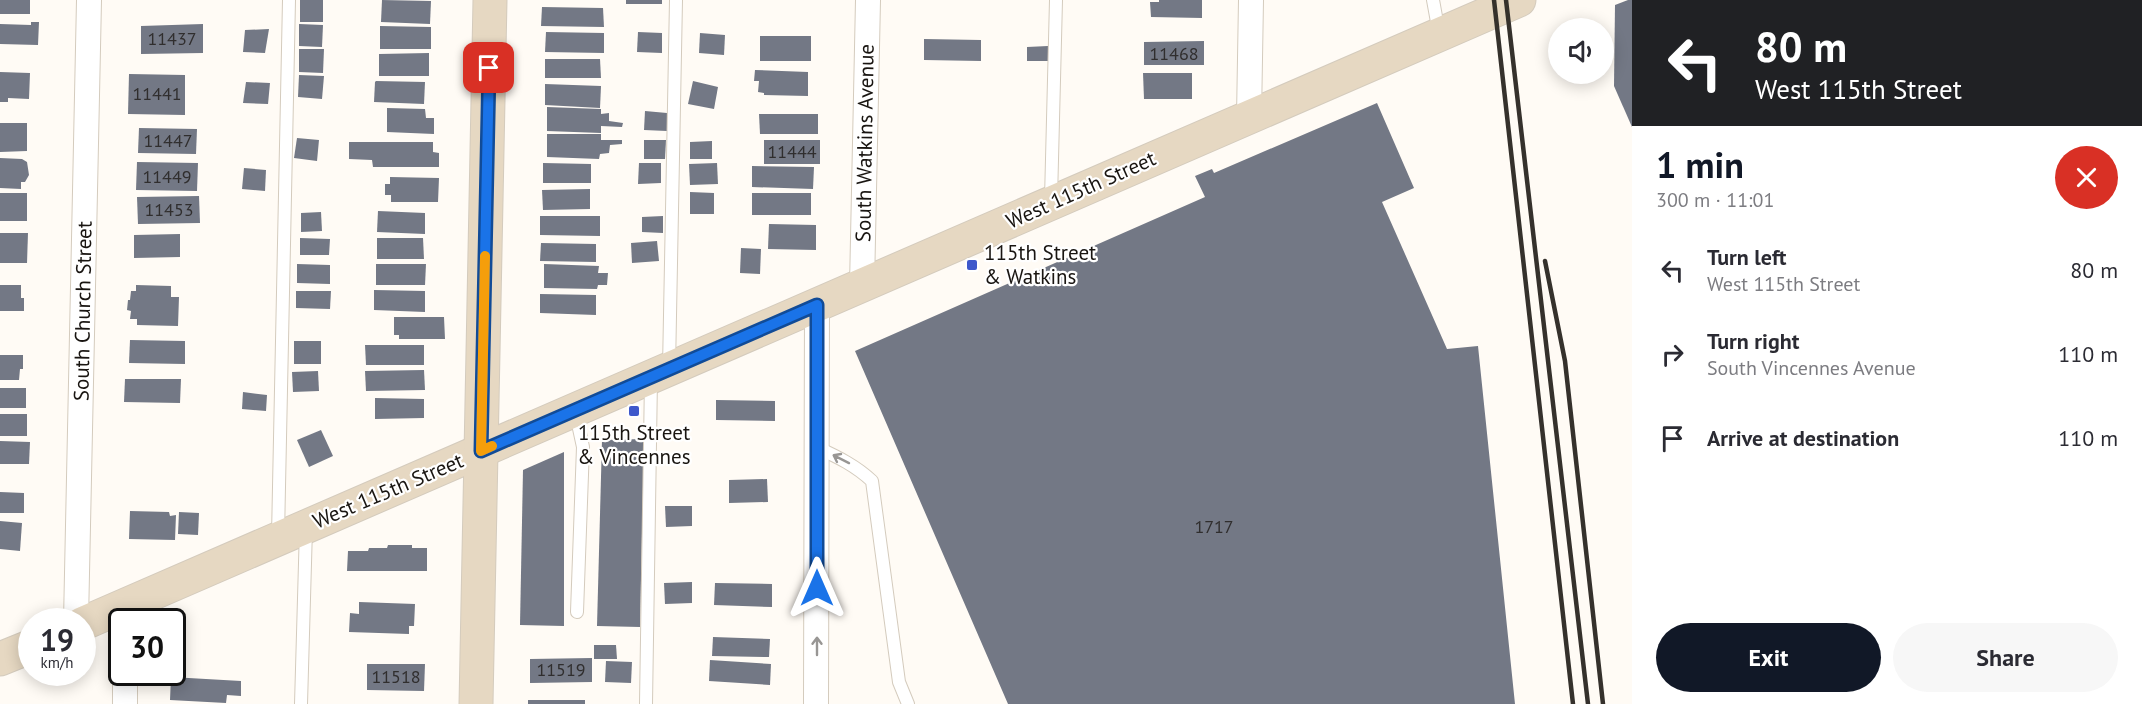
<!DOCTYPE html>
<html lang="en">
<head>
<meta charset="utf-8">
<style>
  body { margin:0; font-family:"PT Sans",sans-serif; background:#f7f7f7; color:#2b2b33; height:100vh; display:flex; flex-direction:column; font-size:22px; white-space:nowrap }
  * { box-sizing:border-box; margin:0 }
  p { font-size:20px; color:#7c7c81 }
  .icon { flex:none; width:33px; height:33px; fill:none; stroke:currentColor; stroke-width:2; stroke-linecap:round; stroke-linejoin:round }
  .map { position:relative; flex:1; overflow:hidden }
  .side { display:flex; flex-direction:column; background:#fff; width:510px }
  .side>* { flex:none }
  .top-card { background:#202124; color:#fff; overflow:hidden }
  .controls { position:absolute; left:1548px; top:18px; display:grid; gap:12px }
  .controls a { display:grid; place-items:center; width:66px; height:66px; border-radius:50%; background:#fff; box-shadow:0 3px 15px #0003; font-size:30px }
  .speed { position:absolute; left:18px; top:608px; display:flex; gap:12px; font-size:30px; font-weight:700; text-align:center }
  .speed>* { display:grid; place-content:center; width:78px; height:78px; border-radius:50%; background:#fff; box-shadow:0 3px 15px #0003; line-height:1 }
  .speed small { font-size:15px; font-weight:400 }
  .speed .limit { border:3px solid #111; border-radius:9px; background:#fff; color:#111 }
  .pin { position:absolute; display:grid; place-items:center; width:51px; height:51px; color:#fff; margin:-26px; border-radius:12px; box-shadow:0 3px 9px #0006 }
  .me { position:absolute; width:66px; margin:-33px; rotate:0deg; stroke-linejoin:round; filter:drop-shadow(0 0 4px #0008) }
  .turn { display:flex; align-items:center; gap:21px; height:126px; padding:0 24px; font-size:27px }
  .turn .icon { width:78px; height:78px; stroke-width:2.5 }
  .turn b { display:block; font-size:42px; line-height:51px }
  .round { display:grid; place-items:center; flex:none; width:63px; height:63px; border-radius:32px; background:#f7f7f7 }
  .headline { display:flex; align-items:center; justify-content:space-between; height:102px; padding:0 24px }
  h1 { font-size:36px; font-weight:600; line-height:45px; color:#111827 }
  .action { display:flex; gap:12px; margin-top:auto; padding:12px 24px }
  .action a { flex:1; height:69px; border-radius:36px; background:#111827; color:#fff; font-size:24px; font-weight:600; line-height:69px; text-align:center }
  .action a+a { background:#f7f7f7; color:#2b2b33 }
  ul { padding:0; list-style:none }
  li { display:flex; align-items:center; gap:18px; height:84px; padding:0 24px }
  li div { flex:1 }
  li b { display:block; font-size:22px }
  li em { font-style:normal }
  main { display:flex; flex:1; min-height:0 }
  .map>svg:first-child { display:block }
  .building { fill:#737885 }
  .lines { fill:none; stroke-linecap:round; stroke-linejoin:round }
  .lane-casing { stroke:#d4cbbd; stroke-width:14 }
  .street-casing { stroke:#d4cbbd; stroke-width:26 }
  .secondary-casing { stroke:#d4cbbd; stroke-width:35 }
  .lane { stroke:#fff; stroke-width:12 }
  .street { stroke:#fff; stroke-width:24 }
  .secondary { stroke:#e6d8c2; stroke-width:33 }
  .rail { stroke:#35312c; stroke-width:4.5 }
  .oneway { stroke:#989694 }
  .route-casing { stroke:#114b97; stroke-width:15 }
  .route { stroke:#1a73e8; stroke-width:10 }
  .slow { stroke:#f59e0b; stroke-width:10 }
  .poi-dot { fill:#3e58cb; stroke:#fff; stroke-width:2 }
  .labels { text-anchor:middle; stroke-width:4.5; stroke-linejoin:round; paint-order:stroke }
  .number-label { font-size:18px; fill:#302e2e }
  .street-label { font-size:21px; fill:#191511; stroke:#fff }
  .poi-label { font-size:21px; fill:#191511; stroke:#fff; text-anchor:start }
</style>
</head>
<body>
<main>
<div class="map">
<svg width="1632" height="704" viewBox="0 0 1632 704">
  <rect width="100%" height="100%" fill="#fffbf5"/>
  <g class="building">
    <rect x="0" y="0" width="30" height="14"/>
    <rect x="300" y="0" width="23" height="22"/>
    <path d="M 382,0 L 431,1 L 430,24 L 381,22 Z"/>
    <rect x="626" y="0" width="36" height="4"/>
    <path d="M 1159,0 L 1202,0 L 1202,18 L 1151,17 L 1150,2 L 1159,2 Z"/>
    <path d="M 1628,0 L 1632,0 L 1632,127 L 1614,86 L 1615,5 Z"/>
    <path d="M 542,7 L 603,8 L 604,27 L 541,26 Z"/>
    <path d="M 31,22 L 39,22 L 38,45 L 0,44 L 0,24 L 31,25 Z"/>
    <path d="M 203,24 L 203,53 L 141,54 L 141,26 Z"/>
    <path d="M 299,24 L 323,25 L 322,47 L 299,46 Z"/>
    <path d="M 380,26 L 431,27 L 431,49 L 380,49 Z"/>
    <path d="M 269,29 L 265,53 L 243,52 L 245,30 Z"/>
    <path d="M 546,32 L 604,33 L 604,53 L 545,52 Z"/>
    <path d="M 638,32 L 662,33 L 662,53 L 637,52 Z"/>
    <path d="M 700,33 L 725,35 L 724,55 L 699,53 Z"/>
    <rect x="760" y="36" width="51" height="25"/>
    <path d="M 924,39 L 981,40 L 981,61 L 924,60 Z"/>
    <path d="M 1204,41 L 1204,65 L 1144,65 L 1144,42 Z"/>
    <path d="M 1048,46 L 1048,61 L 1027,61 L 1027,47 Z"/>
    <path d="M 299,49 L 324,49 L 323,73 L 299,72 Z"/>
    <path d="M 429,53 L 429,76 L 379,76 L 379,54 Z"/>
    <path d="M 545,59 L 600,59 L 601,78 L 545,78 Z"/>
    <path d="M 755,70 L 808,72 L 808,96 L 764,95 L 764,93 L 758,92 L 759,81 L 754,81 Z"/>
    <path d="M 0,72 L 30,73 L 29,99 L 8,98 L 8,102 L 0,102 Z"/>
    <path d="M 1143,73 L 1192,73 L 1192,99 L 1144,99 Z"/>
    <path d="M 129,74 L 185,75 L 185,115 L 128,114 Z"/>
    <path d="M 299,75 L 324,76 L 322,99 L 298,97 Z"/>
    <path d="M 376,81 L 425,82 L 424,104 L 374,102 L 375,82 Z"/>
    <path d="M 693,81 L 718,87 L 714,109 L 688,104 Z"/>
    <path d="M 246,82 L 270,83 L 268,104 L 243,103 Z"/>
    <path d="M 545,84 L 601,86 L 600,108 L 545,105 Z"/>
    <path d="M 1377,103 L 1414,188 L 1382,202 L 1447,349 L 1478,346 L 1515,704 L 1008,704 L 855,351 L 1205,197 L 1195,176 L 1212,169 L 1214,173 Z"/>
    <path d="M 547,107 L 601,109 L 601,114 L 609,113 L 609,121 L 623,123 L 622,127 L 601,126 L 601,133 L 547,131 Z"/>
    <path d="M 387,108 L 425,109 L 426,118 L 434,118 L 434,134 L 387,132 Z"/>
    <path d="M 645,111 L 667,113 L 667,131 L 644,130 Z"/>
    <path d="M 759,114 L 818,114 L 818,134 L 760,134 Z"/>
    <path d="M 0,123 L 27,123 L 27,151 L 0,152 Z"/>
    <path d="M 139,128 L 197,129 L 196,154 L 138,153 Z"/>
    <path d="M 547,134 L 601,134 L 601,140 L 622,140 L 622,144 L 610,145 L 609,153 L 600,154 L 599,159 L 547,157 Z"/>
    <path d="M 297,138 L 319,140 L 317,161 L 294,158 Z"/>
    <path d="M 644,140 L 666,140 L 665,159 L 644,159 Z"/>
    <rect x="764" y="140" width="56" height="24"/>
    <path d="M 712,141 L 712,159 L 690,159 L 690,142 Z"/>
    <path d="M 349,142 L 433,142 L 433,152 L 439,153 L 439,167 L 373,167 L 372,160 L 349,159 Z"/>
    <path d="M 0,158 L 22,159 L 27,162 L 29,175 L 25,182 L 21,182 L 21,189 L 0,188 Z"/>
    <path d="M 137,162 L 198,163 L 197,191 L 136,190 Z"/>
    <path d="M 543,163 L 591,164 L 591,183 L 543,183 Z"/>
    <path d="M 639,163 L 661,163 L 661,183 L 638,184 Z"/>
    <path d="M 717,163 L 718,184 L 690,185 L 689,164 Z"/>
    <path d="M 752,166 L 814,167 L 813,189 L 752,187 Z"/>
    <path d="M 244,168 L 266,170 L 265,191 L 242,189 Z"/>
    <path d="M 390,177 L 439,178 L 438,202 L 391,202 L 391,195 L 385,195 L 385,184 L 390,184 Z"/>
    <path d="M 590,189 L 590,209 L 543,210 L 542,190 Z"/>
    <path d="M 690,192 L 714,193 L 714,214 L 690,214 Z"/>
    <rect x="0" y="193" width="27" height="28"/>
    <rect x="752" y="193" width="59" height="22"/>
    <path d="M 199,196 L 200,223 L 138,224 L 137,197 Z"/>
    <path d="M 378,211 L 425,213 L 425,234 L 377,232 Z"/>
    <path d="M 321,212 L 322,231 L 301,232 L 301,213 Z"/>
    <path d="M 540,216 L 600,216 L 600,236 L 540,235 Z"/>
    <path d="M 663,216 L 663,233 L 642,232 L 642,217 Z"/>
    <path d="M 769,224 L 816,225 L 816,250 L 768,249 Z"/>
    <path d="M 0,233 L 28,233 L 27,263 L 0,263 Z"/>
    <path d="M 180,234 L 180,257 L 134,258 L 134,235 Z"/>
    <path d="M 300,238 L 330,239 L 329,255 L 300,255 Z"/>
    <path d="M 377,238 L 423,238 L 424,259 L 377,259 Z"/>
    <path d="M 657,241 L 659,261 L 632,263 L 631,243 Z"/>
    <path d="M 541,243 L 596,244 L 596,262 L 540,261 Z"/>
    <path d="M 741,248 L 761,249 L 760,274 L 740,273 Z"/>
    <path d="M 297,264 L 330,265 L 330,284 L 297,283 Z"/>
    <path d="M 376,264 L 426,264 L 425,285 L 376,285 Z"/>
    <path d="M 544,264 L 599,266 L 598,273 L 608,273 L 607,285 L 598,285 L 597,289 L 544,288 Z"/>
    <path d="M 0,285 L 21,285 L 21,298 L 24,298 L 24,311 L 0,311 Z"/>
    <path d="M 136,285 L 171,286 L 171,297 L 179,297 L 178,326 L 137,325 L 137,319 L 130,319 L 131,311 L 127,310 L 128,300 L 130,300 L 131,291 L 136,291 Z"/>
    <path d="M 374,290 L 425,291 L 425,312 L 374,310 Z"/>
    <path d="M 296,291 L 331,291 L 330,309 L 296,308 Z"/>
    <path d="M 540,294 L 596,295 L 596,315 L 540,313 Z"/>
    <path d="M 394,317 L 444,317 L 445,339 L 399,339 L 399,335 L 394,335 Z"/>
    <path d="M 130,340 L 185,341 L 185,364 L 129,363 Z"/>
    <rect x="294" y="341" width="27" height="23"/>
    <path d="M 365,345 L 424,345 L 424,365 L 366,365 Z"/>
    <path d="M 0,355 L 23,355 L 23,369 L 20,369 L 19,380 L 0,380 Z"/>
    <path d="M 424,370 L 425,390 L 366,391 L 365,371 Z"/>
    <path d="M 318,371 L 319,391 L 293,392 L 292,372 Z"/>
    <path d="M 125,379 L 181,379 L 180,403 L 124,402 Z"/>
    <rect x="0" y="388" width="26" height="20"/>
    <path d="M 243,392 L 267,395 L 266,411 L 242,409 Z"/>
    <path d="M 375,398 L 424,399 L 424,418 L 375,419 Z"/>
    <path d="M 716,400 L 775,401 L 775,421 L 716,420 Z"/>
    <rect x="0" y="414" width="27" height="22"/>
    <path d="M 321,430 L 333,456 L 309,467 L 297,440 Z"/>
    <path d="M 644,439 L 640,627 L 597,626 L 602,440 Z"/>
    <path d="M 0,441 L 30,442 L 29,464 L 0,464 Z"/>
    <path d="M 564,452 L 564,626 L 520,625 L 523,470 Z"/>
    <path d="M 767,479 L 768,502 L 729,503 L 729,480 Z"/>
    <path d="M 0,492 L 24,493 L 24,513 L 0,513 Z"/>
    <path d="M 665,506 L 692,506 L 692,526 L 666,527 Z"/>
    <path d="M 130,511 L 169,512 L 170,516 L 176,515 L 175,540 L 129,539 Z"/>
    <path d="M 179,512 L 199,513 L 198,535 L 178,534 Z"/>
    <path d="M 0,521 L 22,523 L 20,551 L 0,549 Z"/>
    <path d="M 388,545 L 412,545 L 412,548 L 427,548 L 427,571 L 347,571 L 348,551 L 368,551 L 369,548 L 387,548 Z"/>
    <path d="M 692,582 L 692,603 L 665,604 L 664,583 Z"/>
    <path d="M 715,583 L 772,584 L 772,607 L 714,605 Z"/>
    <path d="M 359,602 L 415,604 L 414,626 L 409,626 L 409,634 L 349,632 L 350,613 L 359,614 Z"/>
    <path d="M 713,637 L 770,639 L 769,657 L 712,656 Z"/>
    <path d="M 594,645 L 616,645 L 617,659 L 594,659 Z"/>
    <path d="M 592,658 L 592,682 L 530,683 L 530,659 Z"/>
    <path d="M 710,660 L 771,664 L 770,685 L 709,681 Z"/>
    <path d="M 606,661 L 632,662 L 631,683 L 605,682 Z"/>
    <path d="M 367,664 L 425,664 L 424,691 L 367,690 Z"/>
    <path d="M 171,677 L 241,681 L 241,696 L 227,695 L 226,703 L 170,700 Z"/>
    <rect x="528" y="700" width="57" height="4"/>
  </g>
  <g class="lines">
    <g class="lane-casing">
      <g id="lane">
        <path d="M 1433,0 L 1439,33"/>
        <path d="M 1051,199 L 1056,0"/>
        <path d="M 669,368 L 676,0"/>
        <path d="M 575,410 L 583,447 L 577,612"/>
        <path d="M 818,448 C 838,457 856,466 872,481 L 899,682 L 908,704"/>
        <path d="M 278,536 L 289,0"/>
        <path d="M 301,704 L 306,528"/>
        <path d="M 646,704 L 651,378"/>
      </g>
    </g>
    <g class="street-casing">
      <g id="street">
        <path d="M 1249,117 L 1251,0"/>
        <path d="M 862,286 L 868,0"/>
        <path d="M 76,621 L 89,0"/>
        <path d="M 125,704 L 125,672"/>
        <path d="M 816,704 L 817,305"/>
      </g>
    </g>
    <g class="secondary-casing">
      <g id="secondary">
        <path d="M 82,624 L 1519,0"/>
        <path d="M 0,659 L 32,646"/>
        <path d="M 476,704 L 490,0"/>
      </g>
    </g>
    <use href="#lane" class="lane"/>
    <use href="#street" class="street"/>
    <use href="#secondary" class="secondary"/>
    <g class="rail">
      <path d="M 1494,0 L 1573,704"/>
      <path d="M 1506,0 L 1588,704"/>
      <path d="M 1545,261 L 1565,361 L 1603,704"/>
    </g>
  </g>
  <defs><path id="oneway-shaft" d="M-6 0H5M1.5-3L5.5 0L1.5 3" fill="none" stroke-width="1.6" stroke-linecap="round" stroke-linejoin="round" transform="scale(1.5)"/></defs>
  <g class="oneway">
    <use href="#oneway-shaft" transform="translate(841 459) rotate(-153)"/>
    <use href="#oneway-shaft" transform="translate(817 646) rotate(-90)"/>
  </g>
  <g class="lines">
    <g class="route-casing">
      <path id="route" d="M 489,68 L 481,451 L 817,305 L 817,588"/>
    </g>
    <use href="#route" class="route"/>
    <path class="slow" d="M 485,256 L 481,451 L 492,446"/>
  </g>
  <g class="poi-dot">
    <rect x="966" y="259" width="12" height="12" rx="3"/>
    <rect x="628" y="405" width="12" height="12" rx="3"/>
  </g>
  <g class="labels">
    <g class="number-label">
      <text x="172" y="45">11437</text>
      <text x="1174" y="60">11468</text>
      <text x="157" y="100">11441</text>
      <text x="168" y="147">11447</text>
      <text x="792" y="158">11444</text>
      <text x="167" y="183">11449</text>
      <text x="169" y="216">11453</text>
      <text x="1214" y="533">1717</text>
      <text x="561" y="676">11519</text>
      <text x="396" y="683">11518</text>
    </g>
    <g class="street-label">
      <text transform="translate(865 143) rotate(-89)" y="7">South Watkins Avenue</text>
      <text transform="translate(1081 190) rotate(-24)" y="7">West 115th Street</text>
      <text transform="translate(83 311) rotate(-89)" y="7">South Church Street</text>
      <text transform="translate(388 491) rotate(-23)" y="7">West 115th Street</text>
    </g>
    <g class="poi-label">
      <text x="984" y="260">115th Street<tspan x="984" dy="24">&amp; Watkins</tspan></text>
      <text x="634" y="440" text-anchor="middle">115th Street<tspan x="634" dy="24">&amp; Vincennes</tspan></text>
    </g>
  </g>
</svg>
<div class="controls">
<a><svg class="icon" aria-label="sound" viewBox="0 0 24 24"><path d="M4 9h4l5-4v14l-5-4H4zM17 9q2 3 0 6"/></svg></a>
</div>
<div class="speed"><div>19<small>km/h</small></div><div class="limit">30</div></div>
<div class="pin" style="left:489px;top:68px;background:#d93025"><svg class="icon" aria-label="arrive" viewBox="0 0 24 24"><path d="M6 21V4h12l-3 4 3 4H6"/></svg></div>
<svg class="me" style="left:817px;top:588px" viewBox="-20 -20 40 40"><path d="M0-17L14 15 0 8-14 15z" fill="#1a73e8" stroke="#fff" stroke-width="4"/></svg>
</div>
<section class="side">
<div class="top-card">
<div class="turn"><svg class="icon" aria-label="left" viewBox="0 0 24 24"><path d="M17 20v-9H6M10 6l-5 5 5 5"/></svg><div><b>80 m</b>West 115th Street</div></div>
</div>
<div class="headline"><div><h1>1 min</h1><p>300 m · 11:01</p></div><a class="round" style="background:#d93025;color:#fff"><svg class="icon" aria-label="close" viewBox="0 0 24 24"><path d="M6 6l12 12M18 6L6 18"/></svg></a></div>
<ul>
<li><svg class="icon" aria-label="left" viewBox="0 0 24 24"><path d="M17 20v-9H6M10 6l-5 5 5 5"/></svg><div><b>Turn left</b><p>West 115th Street</p></div><em>80 m</em></li>
<li><svg class="icon" aria-label="right" viewBox="0 0 24 24"><path d="M7 20v-9h11M14 6l5 5-5 5"/></svg><div><b>Turn right</b><p>South Vincennes Avenue</p></div><em>110 m</em></li>
<li><svg class="icon" aria-label="arrive" viewBox="0 0 24 24"><path d="M6 21V4h12l-3 4 3 4H6"/></svg><div><b>Arrive at destination</b></div><em>110 m</em></li>
</ul>
<div class="action"><a>Exit</a><a>Share</a></div>
</section>
</main>
</body>
</html>
